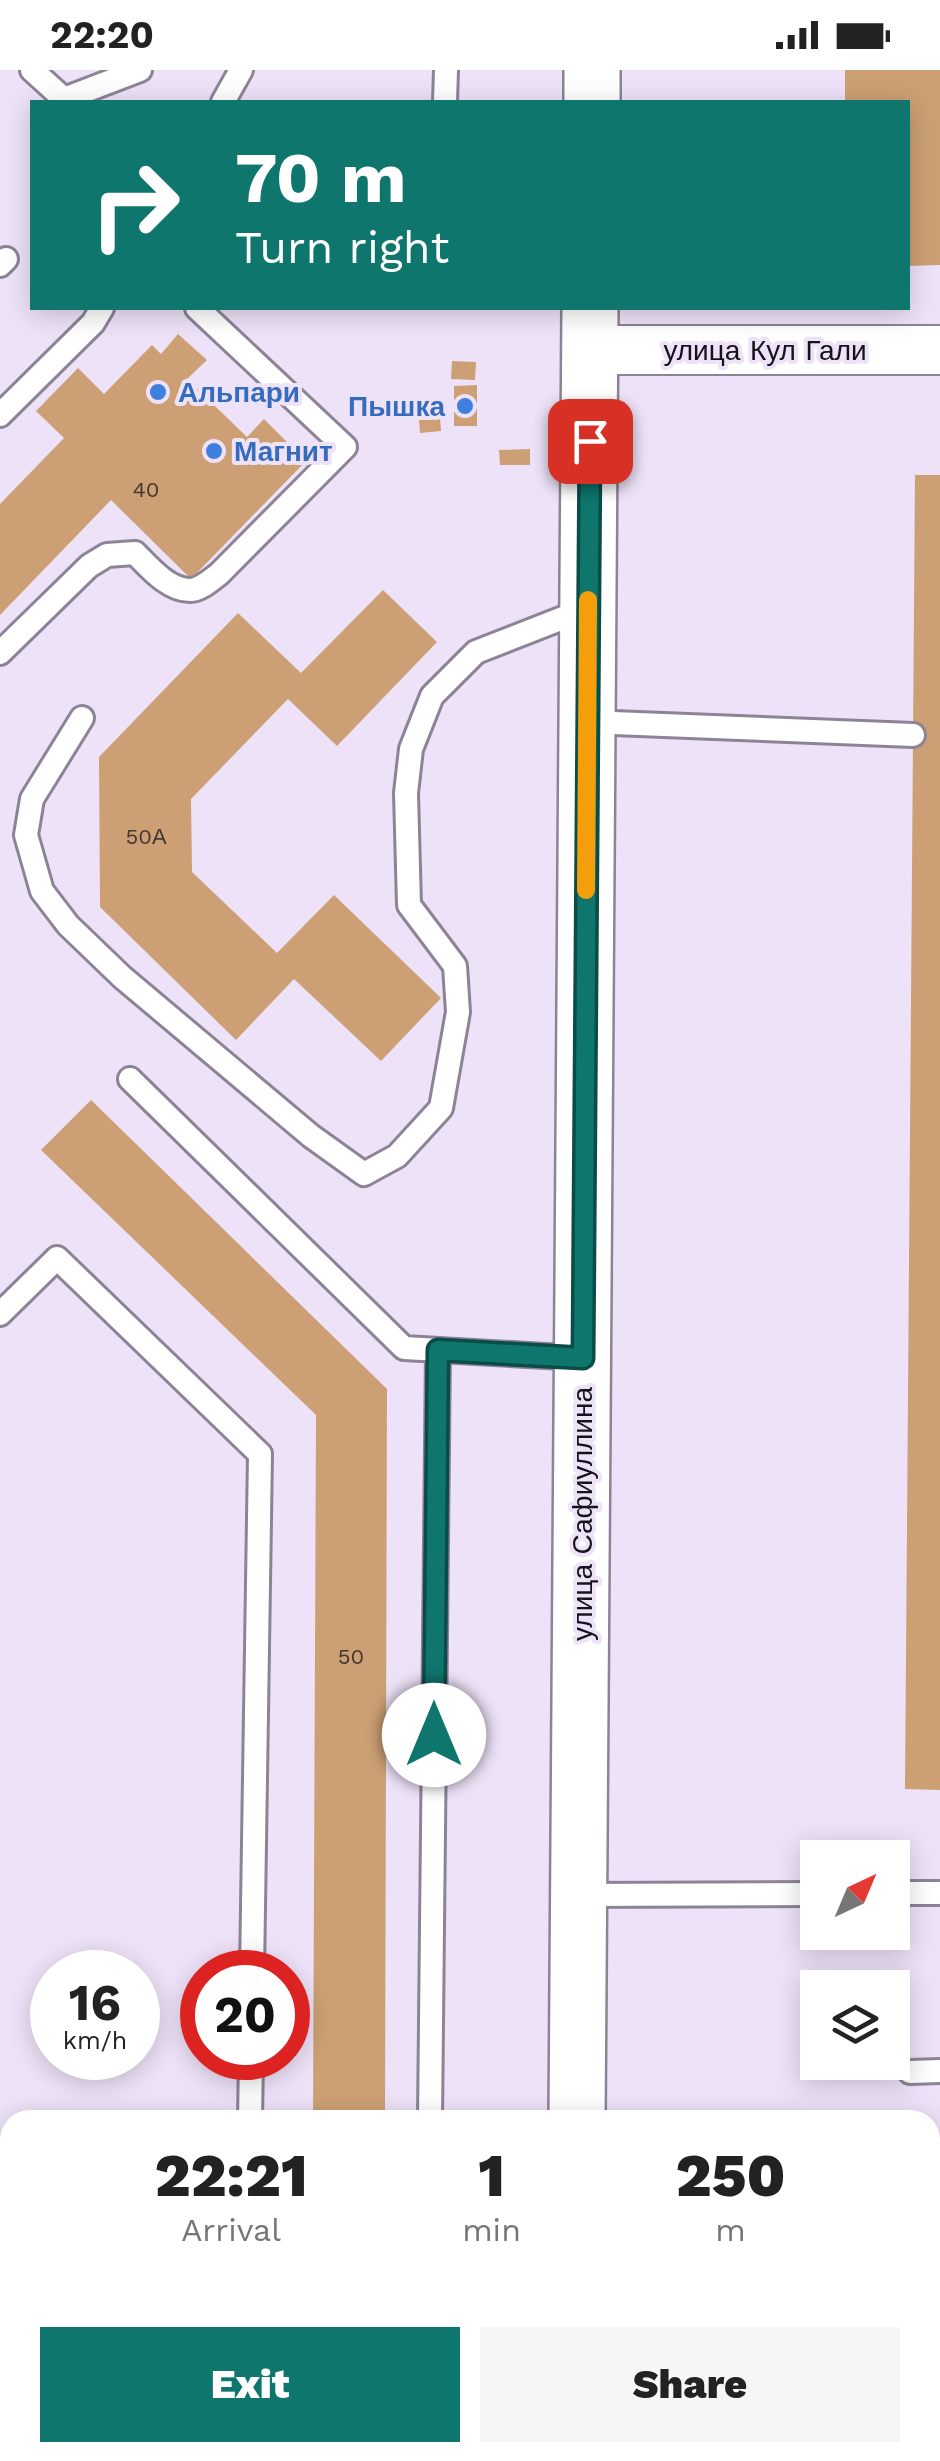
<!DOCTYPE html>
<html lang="en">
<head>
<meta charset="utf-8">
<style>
  body { margin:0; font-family:"Work Sans",sans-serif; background:#f6f6f6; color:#222; height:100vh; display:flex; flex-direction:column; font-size:38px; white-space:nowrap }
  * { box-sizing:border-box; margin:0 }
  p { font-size:32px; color:#767676 }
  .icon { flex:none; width:55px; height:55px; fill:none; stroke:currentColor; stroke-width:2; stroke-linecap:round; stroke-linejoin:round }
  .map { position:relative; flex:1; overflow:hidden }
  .details { position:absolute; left:0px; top:2040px; width:940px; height:352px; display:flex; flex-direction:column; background:#fff; border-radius:30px 30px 0 0; box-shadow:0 5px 25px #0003 }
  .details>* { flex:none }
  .hud { position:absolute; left:30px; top:30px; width:880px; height:210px; border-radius:0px; box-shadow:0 5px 25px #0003; background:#0f766e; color:#fff; overflow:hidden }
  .needle { width:65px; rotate:44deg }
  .buttons { position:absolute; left:800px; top:1770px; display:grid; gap:20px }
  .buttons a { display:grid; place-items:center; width:110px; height:110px; border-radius:0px; background:#fff; box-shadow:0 5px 25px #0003; font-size:50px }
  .speed { position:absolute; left:30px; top:1880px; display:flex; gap:20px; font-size:50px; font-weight:700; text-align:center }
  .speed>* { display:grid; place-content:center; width:130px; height:130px; border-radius:50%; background:#fff; box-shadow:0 5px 25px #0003; line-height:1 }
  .speed small { font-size:25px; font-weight:400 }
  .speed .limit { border:15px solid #d22; background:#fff; color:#111 }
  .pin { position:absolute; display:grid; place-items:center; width:85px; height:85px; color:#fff; margin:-42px; border-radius:20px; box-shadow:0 5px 15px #0006 }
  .me { position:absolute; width:110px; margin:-55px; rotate:0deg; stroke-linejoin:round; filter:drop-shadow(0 0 8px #0008) }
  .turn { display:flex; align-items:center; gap:35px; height:210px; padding:0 40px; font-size:45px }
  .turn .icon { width:130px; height:130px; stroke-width:2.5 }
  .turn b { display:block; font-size:70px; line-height:85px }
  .eta { display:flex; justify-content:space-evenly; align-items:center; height:170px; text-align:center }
  .eta b { font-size:60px; font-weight:800; line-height:70px }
  .primary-button { display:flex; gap:20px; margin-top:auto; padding:20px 40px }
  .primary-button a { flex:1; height:115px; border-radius:0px; background:#0f766e; color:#fff; font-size:40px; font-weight:800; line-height:115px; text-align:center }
  .primary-button a+a { background:#f6f6f6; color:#222 }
  .status { display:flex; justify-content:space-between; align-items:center; height:70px; padding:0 50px; background:#fff; direction:ltr }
  .status svg { height:28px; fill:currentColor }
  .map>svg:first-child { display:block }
  .building { fill:#cca074 }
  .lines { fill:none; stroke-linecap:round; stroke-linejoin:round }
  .lane-casing { stroke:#8d8396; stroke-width:28 }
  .street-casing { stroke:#8d8396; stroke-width:52 }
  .secondary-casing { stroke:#8d8396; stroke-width:60 }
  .lane { stroke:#fff; stroke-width:22 }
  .street { stroke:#fff; stroke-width:48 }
  .secondary { stroke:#fff; stroke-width:55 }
  .route-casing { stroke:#0a4d48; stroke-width:25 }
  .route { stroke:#0f766e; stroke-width:18 }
  .slow { stroke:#f59e0b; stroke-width:18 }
  .shop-dot { fill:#3f7fe0; stroke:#eee2f8; stroke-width:4 }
  .labels { text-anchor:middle; stroke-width:8; stroke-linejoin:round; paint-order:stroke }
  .number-label { font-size:22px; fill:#443630 }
  .street-label { font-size:28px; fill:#161219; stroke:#eee2f8 }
  .shop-label { font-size:28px; font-weight:bold; fill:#366cbe; stroke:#eee2f8; text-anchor:start }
</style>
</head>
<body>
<div class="status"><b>22:20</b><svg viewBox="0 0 49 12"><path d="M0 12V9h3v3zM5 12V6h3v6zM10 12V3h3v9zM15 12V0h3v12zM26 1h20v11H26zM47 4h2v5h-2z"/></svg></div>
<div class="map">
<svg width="940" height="2391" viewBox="0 0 940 2391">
  <rect width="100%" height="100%" fill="#eee2f8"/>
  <g class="building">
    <path d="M 845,0 L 940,0 L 940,195 L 908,196 L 908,32 L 845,32 Z"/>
    <path d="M 178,264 L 207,290 L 187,309 L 247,367 L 264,349 L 306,391 L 191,509 L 111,430 L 0,545 L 0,434 L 64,368 L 36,341 L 78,298 L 104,324 L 152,275 L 161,284 Z"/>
    <path d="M 452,291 L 476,292 L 475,310 L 451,309 Z"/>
    <path d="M 477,315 L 477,356 L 454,356 L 454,316 Z"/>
    <path d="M 440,348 L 441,361 L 420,363 L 419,350 Z"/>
    <path d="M 530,379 L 530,395 L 500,395 L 499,380 Z"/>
    <path d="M 915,405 L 940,405 L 940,1720 L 905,1719 Z"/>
    <path d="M 383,520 L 437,572 L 337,676 L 288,629 L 191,729 L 192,802 L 277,883 L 334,825 L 441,928 L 381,991 L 294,909 L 236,970 L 100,837 L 99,687 L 238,543 L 301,603 Z"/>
    <path d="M 91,1030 L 387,1319 L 385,2050 L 313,2050 L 316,1345 L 41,1080 Z"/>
    <path d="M 940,2103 L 940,2391 L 912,2391 L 912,2382 L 930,2382 L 930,2104 Z"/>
  </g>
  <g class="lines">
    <g class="lane-casing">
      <g id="lane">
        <path d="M 32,0 L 64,29 L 140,0"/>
        <path d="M 223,32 L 241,0"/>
        <path d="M 445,32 L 446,0"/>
        <path d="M 0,195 L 6,189"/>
        <path d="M 0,345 L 93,253 L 102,238"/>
        <path d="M 0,583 L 89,496 L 107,485 L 135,483 C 149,497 168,520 190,520 C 200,520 211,510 219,504 L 345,377 L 197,238"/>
        <path d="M 82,648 L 32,729 L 26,765 L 42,821 L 68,855 L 122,907 L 311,1066 L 364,1104 L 397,1086 L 441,1038 L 458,942 L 455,896 L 409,835 L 406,723 L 411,679 L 432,626 L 476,582 L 586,539"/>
        <path d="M 588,652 L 913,665"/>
        <path d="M 130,1009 L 404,1278 L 581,1288"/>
        <path d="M 0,1244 L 57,1188 L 260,1384 L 252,1902"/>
        <path d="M 892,1823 L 940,1823"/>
        <path d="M 579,1825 L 818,1824"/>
        <path d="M 910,2002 L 940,2001"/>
        <path d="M 250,2050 L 251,1988"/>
        <path d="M 430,2050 L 438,1280"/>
        <path d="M 0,2120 L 10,2129"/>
        <path d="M 196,2391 L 200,2382"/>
      </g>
    </g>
    <g class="street-casing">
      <path id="street" d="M 590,280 L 940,280"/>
    </g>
    <g class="secondary-casing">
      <g id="secondary">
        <path d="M 592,32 L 592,0"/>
        <path d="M 577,2050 L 590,238"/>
        <path d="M 575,2391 L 575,2382"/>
      </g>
    </g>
    <use href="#lane" class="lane"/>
    <use href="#street" class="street"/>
    <use href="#secondary" class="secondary"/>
  </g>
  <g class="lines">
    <g class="route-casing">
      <path id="route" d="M 434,1665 L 438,1280 L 583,1288 L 590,371"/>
    </g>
    <use href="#route" class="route"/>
    <path class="slow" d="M 586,820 L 588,530"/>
  </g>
  <g class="shop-dot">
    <circle cx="158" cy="322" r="10"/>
    <circle cx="465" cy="336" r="10"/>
    <circle cx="214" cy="381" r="10"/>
  </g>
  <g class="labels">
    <g class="number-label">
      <text x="146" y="427">40</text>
      <text x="146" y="774">50А</text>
      <text x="351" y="1594">50</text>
    </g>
    <g class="street-label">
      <text x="765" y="290">улица Кул Гали</text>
      <text transform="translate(582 1444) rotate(-90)" y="10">улица Сафиуллина</text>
    </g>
    <g class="shop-label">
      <text x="178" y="332">Альпари</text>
      <text x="445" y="346" text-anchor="end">Пышка</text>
      <text x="234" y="391">Магнит</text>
    </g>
  </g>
</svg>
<div class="buttons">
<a><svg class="needle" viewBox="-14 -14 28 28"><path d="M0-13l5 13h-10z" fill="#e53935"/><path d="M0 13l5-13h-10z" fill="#767676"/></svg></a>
<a><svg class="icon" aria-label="layers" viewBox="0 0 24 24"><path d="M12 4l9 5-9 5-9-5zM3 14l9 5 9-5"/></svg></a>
</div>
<div class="speed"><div>16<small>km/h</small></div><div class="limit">20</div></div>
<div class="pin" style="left:590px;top:371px;background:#d93025"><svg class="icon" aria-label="arrive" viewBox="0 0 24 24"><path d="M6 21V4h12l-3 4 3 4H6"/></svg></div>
<svg class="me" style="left:434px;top:1665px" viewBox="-20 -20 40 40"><circle r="19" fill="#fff"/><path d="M0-13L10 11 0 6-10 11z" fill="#0f766e"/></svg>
<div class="hud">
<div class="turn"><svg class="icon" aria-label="right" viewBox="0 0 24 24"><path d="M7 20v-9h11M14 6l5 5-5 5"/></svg><div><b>70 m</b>Turn right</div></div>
</div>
<section class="details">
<div class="eta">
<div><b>22:21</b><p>Arrival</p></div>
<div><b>1</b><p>min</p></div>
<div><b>250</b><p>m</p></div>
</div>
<div class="primary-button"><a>Exit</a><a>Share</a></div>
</section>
</div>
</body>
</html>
